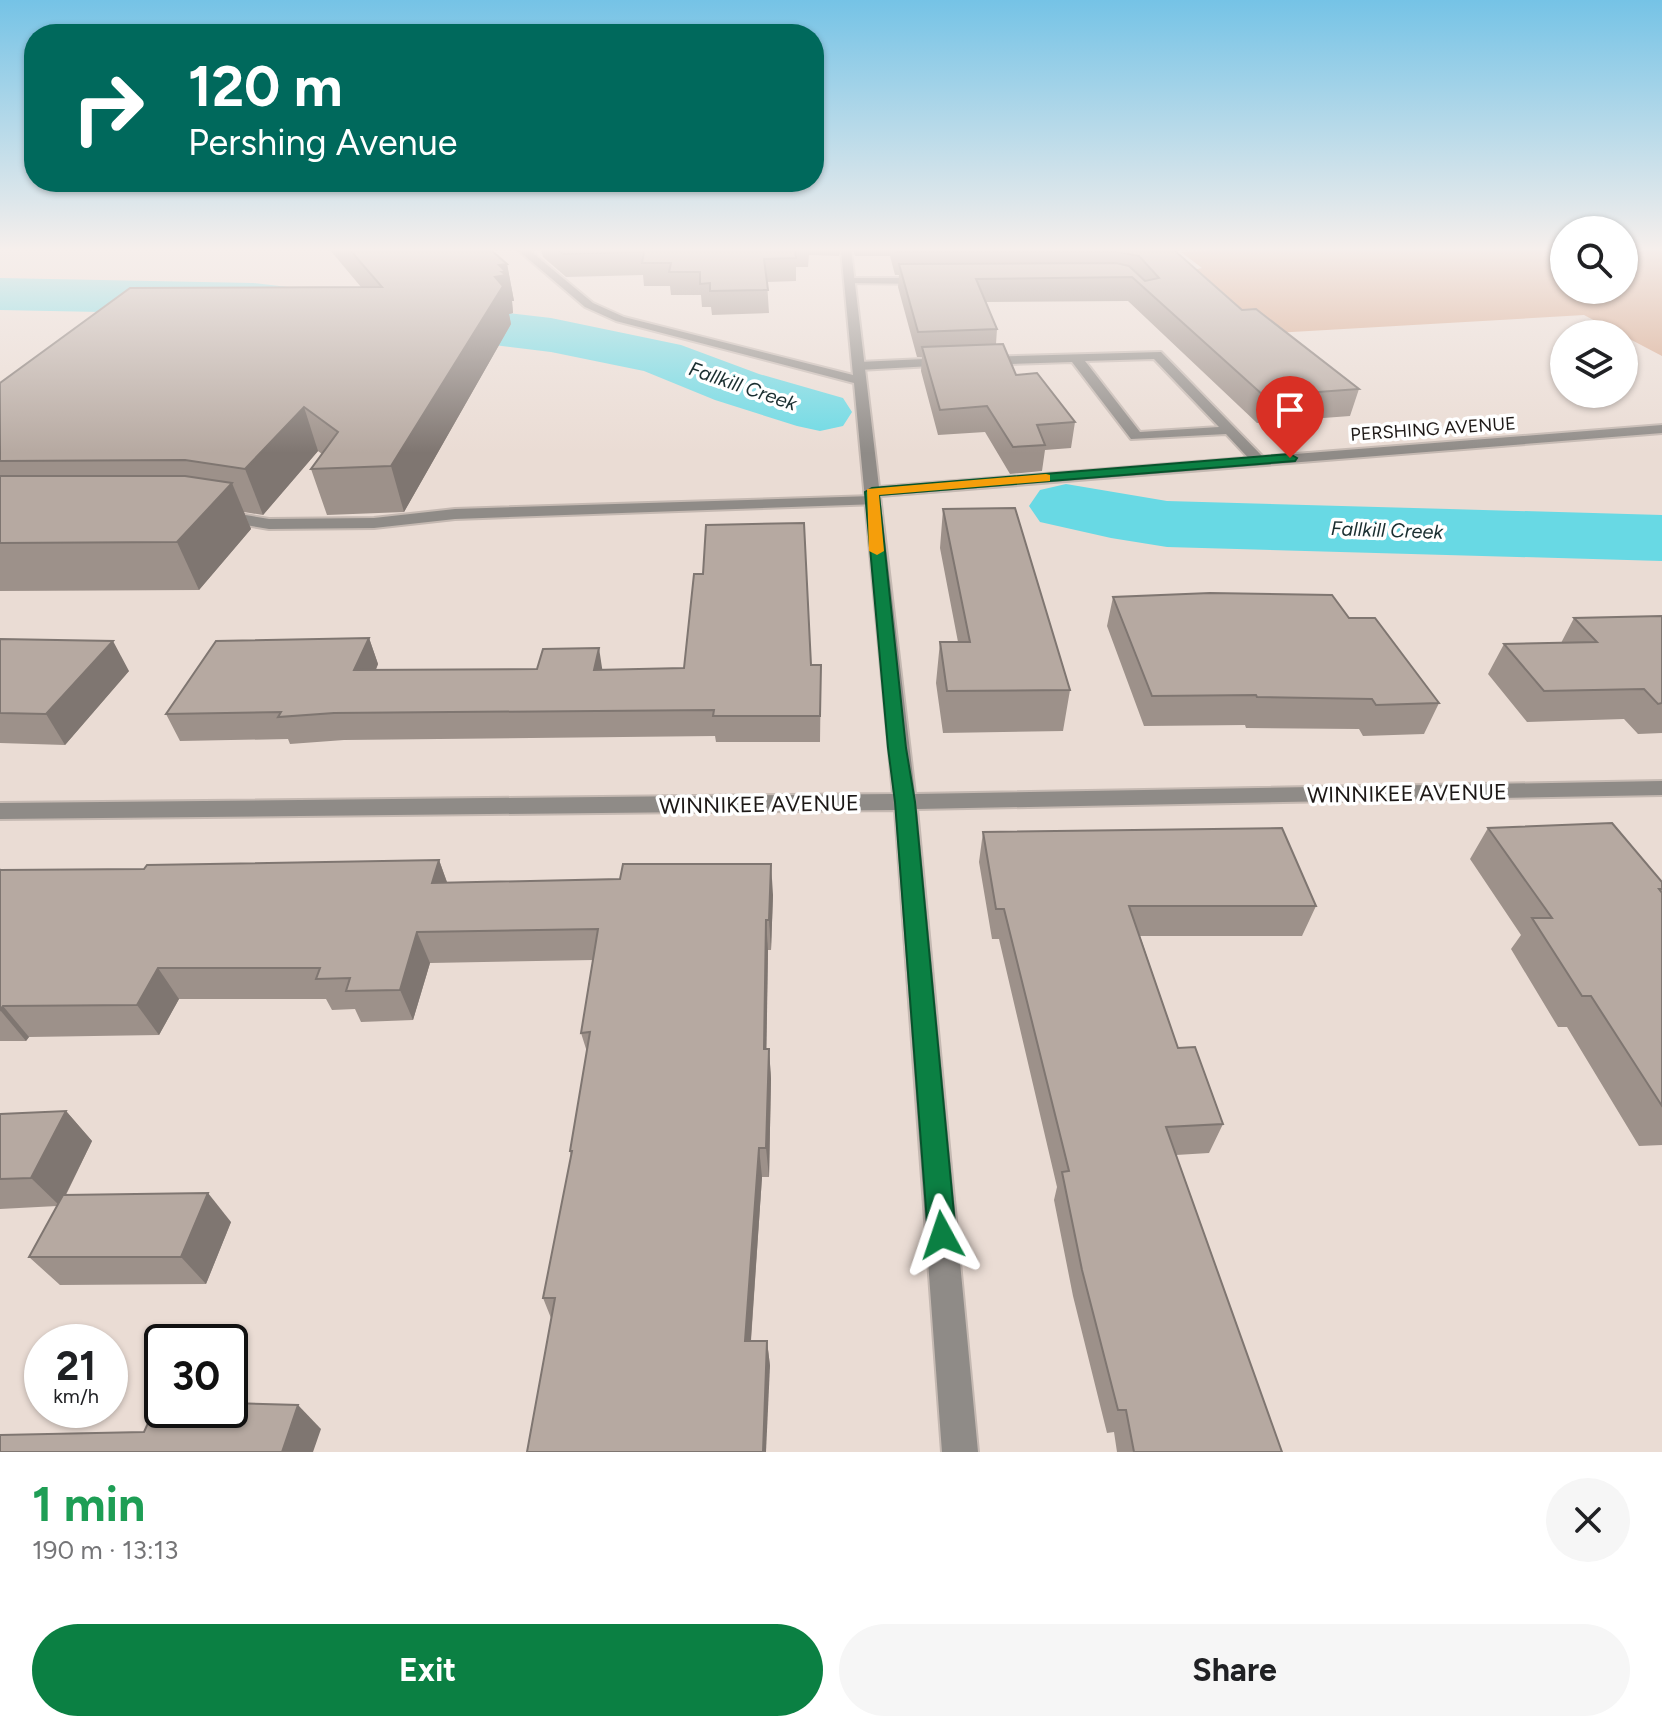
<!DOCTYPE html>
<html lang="en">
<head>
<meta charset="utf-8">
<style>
  body { margin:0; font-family:Figtree,sans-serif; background:#f6f6f6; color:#202124; height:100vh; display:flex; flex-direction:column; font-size:30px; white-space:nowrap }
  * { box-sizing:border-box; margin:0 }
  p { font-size:26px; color:#757577 }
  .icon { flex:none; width:44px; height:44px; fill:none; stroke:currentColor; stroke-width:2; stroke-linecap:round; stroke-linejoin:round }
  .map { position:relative; height:1452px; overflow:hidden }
  .drawer { display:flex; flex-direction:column; background:#fff; flex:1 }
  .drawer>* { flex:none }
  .banner { position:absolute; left:24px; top:24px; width:800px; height:168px; border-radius:32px; box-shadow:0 2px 6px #0004; background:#00695c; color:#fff; overflow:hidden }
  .buttons { position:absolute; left:1550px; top:216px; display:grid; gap:16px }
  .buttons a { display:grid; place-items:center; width:88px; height:88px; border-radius:50%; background:#fff; box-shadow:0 2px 6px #0004; font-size:40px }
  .speed { position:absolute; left:24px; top:1324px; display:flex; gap:16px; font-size:40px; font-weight:700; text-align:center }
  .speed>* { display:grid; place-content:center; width:104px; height:104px; border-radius:50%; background:#fff; box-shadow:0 2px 6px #0004; line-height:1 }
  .speed small { font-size:20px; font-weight:400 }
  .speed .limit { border:4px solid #111; border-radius:12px; background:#fff; color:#111 }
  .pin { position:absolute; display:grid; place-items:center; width:68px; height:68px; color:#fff; margin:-82px -34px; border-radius:50% 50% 50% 0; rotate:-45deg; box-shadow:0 0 8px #0007 }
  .pin .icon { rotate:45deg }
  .me { position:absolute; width:88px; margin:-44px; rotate:355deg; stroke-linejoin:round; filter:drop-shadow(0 0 6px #0008) }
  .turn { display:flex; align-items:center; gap:28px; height:168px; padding:0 32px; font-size:36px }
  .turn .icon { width:104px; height:104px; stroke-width:2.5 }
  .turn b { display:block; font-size:56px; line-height:68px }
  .round { display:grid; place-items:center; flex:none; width:84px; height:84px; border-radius:42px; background:#f6f6f6 }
  .overview { display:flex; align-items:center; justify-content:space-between; height:136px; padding:0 32px }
  h1 { font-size:48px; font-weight:700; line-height:60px; color:#1e9e55 }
  .button { display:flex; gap:16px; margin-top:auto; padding:16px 32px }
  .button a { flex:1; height:92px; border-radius:48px; background:#0b8043; color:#fff; font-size:32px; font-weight:700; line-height:92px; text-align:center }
  .button a+a { background:#f6f6f6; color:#202124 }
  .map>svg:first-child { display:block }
  .green { fill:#d4a387 }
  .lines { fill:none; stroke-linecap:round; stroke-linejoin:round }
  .river { fill:#68d9e4; fill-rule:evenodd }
  .lane-casing { stroke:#c5b9b2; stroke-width:4 }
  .street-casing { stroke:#c5b9b2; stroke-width:4 }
  .lane { fill:#8f8b87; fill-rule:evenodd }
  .street { fill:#8f8b87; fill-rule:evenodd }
  .wall { fill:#9d918a }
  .shaded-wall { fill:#7f7671 }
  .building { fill:#b6a9a1; stroke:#7f7671; stroke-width:2 }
  .route { fill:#0b8043; stroke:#07532c; stroke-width:2 }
  .slow { fill:#f59e0b }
  .labels { text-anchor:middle; stroke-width:7; stroke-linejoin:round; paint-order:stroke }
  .far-street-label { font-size:18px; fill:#1d1816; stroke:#fff }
  .far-water-label { font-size:20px; font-style:italic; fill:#1a2e30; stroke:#fff }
  .street-label { font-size:22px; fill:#1d1816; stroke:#fff }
</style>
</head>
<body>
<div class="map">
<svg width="1662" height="1452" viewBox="0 0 1662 1452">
  <rect width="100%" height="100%" fill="#eadcd4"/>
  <path class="green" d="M 1229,250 L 1564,250 L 1564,290 L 1624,290 L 1624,250 L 1659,250 L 1662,251 L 1662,356 L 1584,315 L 1258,334 L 1175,274 L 1202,268 L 1181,252 Z"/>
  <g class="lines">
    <g class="river">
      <path d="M 0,278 L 253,283 L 551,318 L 681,345 L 759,374 L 843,398 L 852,412 L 843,426 L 820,431 L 797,426 L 715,400 L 644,371 L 551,352 L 253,315 L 0,310 Z"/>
      <path d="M 1066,484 L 1167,501 L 1662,515 L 1662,561 L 1167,547 L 1111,538 L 1040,522 L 1029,506 L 1040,490 Z"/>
    </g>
    <g class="lane-casing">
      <g id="lane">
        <path d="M 849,278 L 925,278 L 930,281 L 925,284 L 845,283 L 845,279 Z"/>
        <path d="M 1161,352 L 1264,458 L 1264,464 L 1254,464 L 1226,434 L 1131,439 L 1072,362 L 982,365 L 976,361 L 982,357 ZM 1154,359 L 1219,427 L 1140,432 L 1085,361 Z"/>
        <path d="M 946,358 L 950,359 L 950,365 L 859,370 L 853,366 L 859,362 Z"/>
        <path d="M 873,496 L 878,498 L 878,504 L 455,519 L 374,528 L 269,529 L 222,521 L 214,516 L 222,511 L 269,519 L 374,518 L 455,509 Z"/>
      </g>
    </g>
    <g class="street-casing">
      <path id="street" d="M 518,250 L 529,250 L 593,303 L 624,317 L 853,375 L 841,250 L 851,250 L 879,487 L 1662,425 L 1662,433 L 880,496 L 915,794 L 1662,781 L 1662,795 L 917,809 L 978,1452 L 942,1452 L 895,810 L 0,819 L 0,803 L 893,794 L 854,383 L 616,321 L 585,307 Z"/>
    </g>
    <use href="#lane" class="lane"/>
    <use href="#street" class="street"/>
  </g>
  <g class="wall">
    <path d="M 330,250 L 491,250 L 507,264 L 514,301 L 512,301 L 513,313 L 509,314 L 511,324 L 404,512 L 327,515 L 311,469 L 322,454 L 318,451 L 263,515 L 244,512 L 251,529 L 199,590 L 0,591 L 0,383 L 361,287 Z"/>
    <path d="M 541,250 L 840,250 L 839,256 L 809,255 L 808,267 L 796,267 L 796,281 L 767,282 L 769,313 L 712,315 L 711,307 L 702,307 L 701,295 L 671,295 L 670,286 L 644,286 L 643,275 L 566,277 L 543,257 Z"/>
    <path d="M 853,250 L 1174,250 L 1242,310 L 1359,389 L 1350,416 L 1257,423 L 1128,301 L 986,302 L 997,329 L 996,344 L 1016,375 L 1075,422 L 1071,448 L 1045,450 L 1042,471 L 1010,474 L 985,432 L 938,435 L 921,371 L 922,357 L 917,357 L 898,287 L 899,275 L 895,275 L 890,256 L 855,256 Z"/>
    <path d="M 943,509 L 1070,690 L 1063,731 L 943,733 L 936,683 L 940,642 L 958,642 L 940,548 Z"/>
    <path d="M 1113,597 L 1349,618 L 1439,703 L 1424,734 L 1363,736 L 1359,729 L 1246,728 L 1245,725 L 1144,726 L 1107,626 Z"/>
    <path d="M 1662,616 L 1662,733 L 1638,734 L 1624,719 L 1527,722 L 1488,674 L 1504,644 L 1561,643 L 1574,618 Z"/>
    <path d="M 369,638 L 378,664 L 376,670 L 602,670 L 821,665 L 820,742 L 716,742 L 715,736 L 344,740 L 290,744 L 288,739 L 180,741 L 166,714 Z"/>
    <path d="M 0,639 L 129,671 L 65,745 L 0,743 Z"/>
    <path d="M 1488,828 L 1662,882 L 1662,1145 L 1639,1146 L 1567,1027 L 1558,1027 L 1511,949 L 1521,935 L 1470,859 Z"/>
    <path d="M 983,832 L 1316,906 L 1302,936 L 1140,936 L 1178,1048 L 1223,1124 L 1209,1153 L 1176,1155 L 1282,1452 L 1117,1452 L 1114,1432 L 1107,1433 L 1073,1296 L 1054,1200 L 1057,1187 L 999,939 L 992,939 L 979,862 Z"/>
    <path d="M 439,860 L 447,882 L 773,895 L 771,950 L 768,950 L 766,1049 L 769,1049 L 771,1079 L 769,1177 L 762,1177 L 751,1341 L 767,1341 L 770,1366 L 551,1318 L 543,1298 L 571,1156 L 570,1151 L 587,1052 L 581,1033 L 593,960 L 430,963 L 413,1020 L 361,1022 L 355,1009 L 332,1010 L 326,999 L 179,999 L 159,1035 L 29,1037 L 26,1041 L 0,1041 L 0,868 L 1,870 L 144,869 Z"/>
    <path d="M 66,1111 L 92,1141 L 66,1195 L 231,1222 L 206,1284 L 60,1285 L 29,1257 L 57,1206 L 0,1209 L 0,1114 Z"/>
  </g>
  <g class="shaded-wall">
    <path d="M 507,264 L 514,301 L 512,301 L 513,313 L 509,314 L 511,324 L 404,512 L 391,466 L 495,277 L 499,265 Z"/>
    <path d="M 304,407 L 318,451 L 263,515 L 245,469 Z"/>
    <path d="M 232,483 L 251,529 L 199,590 L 177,542 Z"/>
    <path d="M 369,638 L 378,664 L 364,696 L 354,670 Z"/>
    <path d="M 113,641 L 129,671 L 65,745 L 46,714 Z"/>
    <path d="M 599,648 L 603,674 L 594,670 Z"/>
    <path d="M 439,860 L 450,891 L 432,883 Z"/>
    <path d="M 771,864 L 773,895 L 771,950 L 769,920 Z"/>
    <path d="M 766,920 L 768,950 L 766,1079 L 764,1049 Z"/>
    <path d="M 417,932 L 430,963 L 413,1020 L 400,990 Z"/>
    <path d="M 158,968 L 179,999 L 159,1035 L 137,1005 Z"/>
    <path d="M 3,1006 L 29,1037 L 26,1041 L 0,1010 Z"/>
    <path d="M 769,1049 L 771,1079 L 769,1177 L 766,1148 Z"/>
    <path d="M 66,1111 L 92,1141 L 60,1206 L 31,1178 Z"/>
    <path d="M 759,1148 L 762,1177 L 749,1366 L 745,1341 Z"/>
    <path d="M 208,1193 L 231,1222 L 206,1284 L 181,1257 Z"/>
    <path d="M 767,1341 L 770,1366 L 766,1452 L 763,1452 Z"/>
    <path d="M 298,1405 L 321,1429 L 313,1452 L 282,1452 Z"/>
  </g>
  <g class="building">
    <path d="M 350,250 L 491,250 L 507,264 L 499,265 L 506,272 L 502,272 L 506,275 L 495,277 L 503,286 L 391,466 L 311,469 L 338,432 L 304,407 L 245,469 L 185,460 L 0,461 L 0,383 L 130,288 L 382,287 Z"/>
    <path d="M 557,250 L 795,250 L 796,258 L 764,259 L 768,290 L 710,291 L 710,283 L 700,284 L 700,272 L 669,272 L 671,263 L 642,263 L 644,252 L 563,254 Z"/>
    <path d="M 895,250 L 1174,250 L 1242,310 L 1256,309 L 1359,389 L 1264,396 L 1132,277 L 976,279 L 997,329 L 918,332 L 899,264 L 1116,263 L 1129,266 L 1145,281 L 1159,278 L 1139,256 L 1117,252 L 896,252 Z"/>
    <path d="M 1003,344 L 1016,375 L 1037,373 L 1075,422 L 1037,425 L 1045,445 L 1013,447 L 987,406 L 940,410 L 922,347 Z"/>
    <path d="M 0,476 L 185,476 L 232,483 L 177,542 L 0,543 Z"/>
    <path d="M 1015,508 L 1070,690 L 947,691 L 940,642 L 970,642 L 943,509 Z"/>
    <path d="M 804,523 L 811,665 L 821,665 L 820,716 L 713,716 L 714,710 L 334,713 L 278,717 L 281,712 L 166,714 L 216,641 L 369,638 L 354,670 L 537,669 L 543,649 L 599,648 L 594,670 L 684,668 L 694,574 L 703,574 L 706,525 Z"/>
    <path d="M 1210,593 L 1332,595 L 1349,618 L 1375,618 L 1439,703 L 1376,705 L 1372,699 L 1257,697 L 1256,695 L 1152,696 L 1113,597 Z"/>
    <path d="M 1662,616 L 1662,703 L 1658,704 L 1644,689 L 1544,691 L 1504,644 L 1597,642 L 1574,618 Z"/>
    <path d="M 0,639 L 113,641 L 46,714 L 0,713 Z"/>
    <path d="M 1612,823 L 1662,882 L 1662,889 L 1659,889 L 1662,893 L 1662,1106 L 1591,996 L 1582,996 L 1532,918 L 1552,918 L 1488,828 Z"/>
    <path d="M 1282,828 L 1316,906 L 1129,906 L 1178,1048 L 1195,1047 L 1223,1124 L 1166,1127 L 1282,1452 L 1134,1452 L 1126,1410 L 1118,1410 L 1082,1270 L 1062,1172 L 1069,1171 L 1004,909 L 996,909 L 983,832 Z"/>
    <path d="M 439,860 L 432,883 L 620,879 L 623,864 L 771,864 L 769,920 L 766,920 L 764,1049 L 769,1049 L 766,1148 L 759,1148 L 745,1341 L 767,1341 L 763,1452 L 527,1452 L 555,1298 L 543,1298 L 572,1151 L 570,1151 L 590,1032 L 581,1033 L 598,929 L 417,932 L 400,990 L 346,991 L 350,978 L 316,979 L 320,968 L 158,968 L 137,1005 L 3,1006 L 0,1010 L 0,870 L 144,869 L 147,865 Z"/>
    <path d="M 66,1111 L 31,1178 L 0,1179 L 0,1114 Z"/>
    <path d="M 208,1193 L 181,1257 L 29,1257 L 63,1195 Z"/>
    <path d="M 158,1401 L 162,1401 L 162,1410 L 230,1410 L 230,1403 L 298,1405 L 282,1452 L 0,1452 L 0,1435 L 144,1432 Z"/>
  </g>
  <linearGradient id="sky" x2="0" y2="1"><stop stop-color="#75c3e6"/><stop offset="0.55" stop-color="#f6efec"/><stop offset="1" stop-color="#f6efec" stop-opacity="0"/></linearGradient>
  <rect width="1662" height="453" fill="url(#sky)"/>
  <path class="route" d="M 1290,454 L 1297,458 L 1295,461 L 879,495 L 906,748 L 915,802 L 956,1235 L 952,1245 L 942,1249 L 932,1245 L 928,1235 L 895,802 L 888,748 L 865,492 L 872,488 Z"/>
  <path class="slow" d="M 1046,474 L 1050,475 L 1050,481 L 879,495 L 884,551 L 877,555 L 869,551 L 867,489 Z"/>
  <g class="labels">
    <g class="far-street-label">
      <text transform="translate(1433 429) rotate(-4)" y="6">PERSHING AVENUE</text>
    </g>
    <g class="far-water-label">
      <text transform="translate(743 386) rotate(19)" y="7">Fallkill Creek</text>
      <text transform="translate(1387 530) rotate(2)" y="7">Fallkill Creek</text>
    </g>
    <g class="street-label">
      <text transform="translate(1407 793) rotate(-1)" y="8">WINNIKEE AVENUE</text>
      <text transform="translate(759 804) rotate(-1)" y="8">WINNIKEE AVENUE</text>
    </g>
  </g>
</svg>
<div class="buttons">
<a><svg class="icon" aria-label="search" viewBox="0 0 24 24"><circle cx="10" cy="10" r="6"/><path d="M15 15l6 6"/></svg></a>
<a><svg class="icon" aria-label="layers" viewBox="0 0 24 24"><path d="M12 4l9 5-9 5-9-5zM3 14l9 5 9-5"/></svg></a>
</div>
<div class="speed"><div>21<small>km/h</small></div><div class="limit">30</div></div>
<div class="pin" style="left:1290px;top:458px;background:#d93025"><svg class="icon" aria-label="arrive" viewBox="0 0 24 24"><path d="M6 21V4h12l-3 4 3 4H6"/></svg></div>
<svg class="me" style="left:942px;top:1235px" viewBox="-20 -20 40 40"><path d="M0-17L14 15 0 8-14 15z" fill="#0b8043" stroke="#fff" stroke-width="4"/></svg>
<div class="banner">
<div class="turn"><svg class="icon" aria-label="right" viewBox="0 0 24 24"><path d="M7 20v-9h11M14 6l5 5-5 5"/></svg><div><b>120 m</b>Pershing Avenue</div></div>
</div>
</div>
<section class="drawer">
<div class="overview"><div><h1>1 min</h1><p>190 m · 13:13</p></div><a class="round"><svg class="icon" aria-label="close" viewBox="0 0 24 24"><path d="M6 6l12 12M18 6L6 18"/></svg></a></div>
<div class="button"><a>Exit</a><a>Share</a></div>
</section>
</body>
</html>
